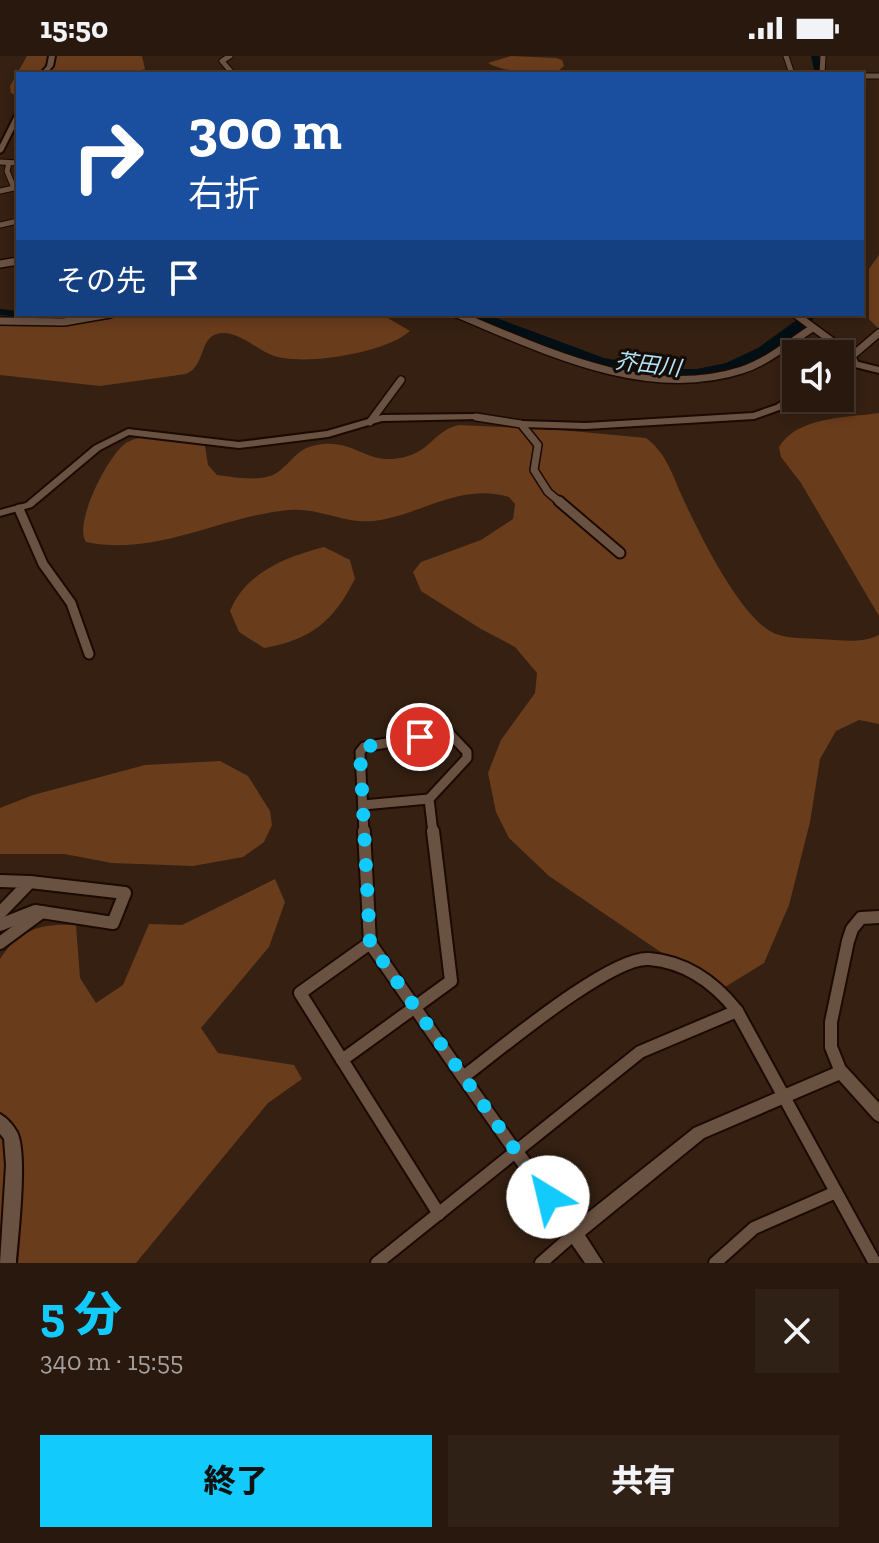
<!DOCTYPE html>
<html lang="ja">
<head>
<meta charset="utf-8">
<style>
  body { margin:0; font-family:"Zilla Slab","Noto Sans JP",serif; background:#302117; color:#f1f3f6; height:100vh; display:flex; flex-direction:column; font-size:30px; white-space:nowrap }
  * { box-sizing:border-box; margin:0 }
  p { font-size:26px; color:#a5a09e }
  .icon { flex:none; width:44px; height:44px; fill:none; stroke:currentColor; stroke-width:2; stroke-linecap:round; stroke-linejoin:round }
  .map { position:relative; height:1207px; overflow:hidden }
  .side { display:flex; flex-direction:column; background:#28180e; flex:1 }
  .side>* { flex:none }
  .banner { position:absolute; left:16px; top:16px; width:848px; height:244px; border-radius:0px; box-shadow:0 4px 12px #0003,0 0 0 2px #44372e; background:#1a4fa0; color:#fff; overflow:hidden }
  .controls { position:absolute; left:782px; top:284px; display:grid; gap:16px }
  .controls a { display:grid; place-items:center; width:72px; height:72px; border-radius:0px; background:#28180e; box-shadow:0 4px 12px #0003,0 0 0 2px #44372e; font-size:40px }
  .pin { position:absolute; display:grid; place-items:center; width:68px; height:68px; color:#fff; margin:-34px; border:4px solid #fff; border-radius:50%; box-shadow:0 2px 8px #0007 }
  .me { position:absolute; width:88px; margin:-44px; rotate:324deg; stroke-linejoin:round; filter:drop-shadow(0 0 6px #0008) }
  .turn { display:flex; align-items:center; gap:28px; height:168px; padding:0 40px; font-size:36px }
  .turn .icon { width:104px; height:104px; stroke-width:2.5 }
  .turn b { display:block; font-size:56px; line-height:68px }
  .then { display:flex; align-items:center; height:76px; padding:0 40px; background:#0003; gap:16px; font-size:30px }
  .round { display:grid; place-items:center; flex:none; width:84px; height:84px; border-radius:0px; background:#302117 }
  .headline { display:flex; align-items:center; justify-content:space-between; height:136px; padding:0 40px }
  h1 { font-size:48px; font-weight:800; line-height:60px; color:#12cafb }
  .primary-button { display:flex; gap:16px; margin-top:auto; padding:16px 40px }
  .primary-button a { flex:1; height:92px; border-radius:0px; background:#12cafb; color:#111; font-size:32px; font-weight:800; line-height:92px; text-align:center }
  .primary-button a+a { background:#302117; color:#f1f3f6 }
  .status { display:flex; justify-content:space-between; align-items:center; height:56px; padding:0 40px; background:#28180e; direction:ltr }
  .status svg { height:22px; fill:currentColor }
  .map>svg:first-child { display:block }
  .green { fill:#693c1c }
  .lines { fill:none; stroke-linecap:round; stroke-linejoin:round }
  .river { fill:#021016; fill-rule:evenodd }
  .minor-far3-casing { stroke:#1c0900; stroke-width:7 }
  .minor-far2-casing { stroke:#1c0900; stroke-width:10 }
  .minor-far1-casing { stroke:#1c0900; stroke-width:13 }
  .minor-casing { stroke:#1c0900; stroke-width:16 }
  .tertiary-casing { stroke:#1c0900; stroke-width:4 }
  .minor-far3 { stroke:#6a5242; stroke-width:5 }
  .minor-far2 { stroke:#6a5242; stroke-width:7 }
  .minor-far1 { stroke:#6a5242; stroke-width:9 }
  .minor { stroke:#6a5242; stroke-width:12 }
  .tertiary { fill:#6a5242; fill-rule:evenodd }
  .route { stroke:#12cafb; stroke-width:14; stroke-dasharray:0 25.2 }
  .labels { text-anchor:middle; stroke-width:6; stroke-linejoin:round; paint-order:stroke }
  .far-water-label { font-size:22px; font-style:italic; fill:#b1e7fc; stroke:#160c07 }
</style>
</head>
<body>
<div class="status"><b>15:50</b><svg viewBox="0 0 49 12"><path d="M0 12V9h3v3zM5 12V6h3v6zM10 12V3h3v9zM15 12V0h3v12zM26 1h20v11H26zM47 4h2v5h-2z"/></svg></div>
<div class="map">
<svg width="879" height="1207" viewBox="0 0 879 1207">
  <rect width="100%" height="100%" fill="#352012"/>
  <g class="green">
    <path d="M 27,0 L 142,0 L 145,13 L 127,18 L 18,18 L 18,40 L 11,37 L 10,30 Z"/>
    <path d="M 511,0 L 556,2 L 562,4 L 564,10 L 558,15 C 539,17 504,17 488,7 Z"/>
    <path d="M 879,199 L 879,273 L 869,263 L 869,213 Z"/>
    <path d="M 18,255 L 18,258 L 381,258 L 410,275 C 386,297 305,310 274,300 C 257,294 243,278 224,277 C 197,277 208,309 186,318 L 100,330 L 0,319 L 0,261 Z"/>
    <path d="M 879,357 L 879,560 L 801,427 L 781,401 L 779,391 C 798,360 846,362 879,357 Z"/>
    <path d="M 459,369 L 561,374 L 646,382 C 665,396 672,417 681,438 C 697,473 741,565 776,578 C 789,583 806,582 819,583 C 838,584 862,588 879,579 L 879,668 L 859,664 L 836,675 L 820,703 L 810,766 L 789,849 L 764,907 L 725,931 L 690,916 L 549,820 L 509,782 L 496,756 L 488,717 L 501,684 L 535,637 L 537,617 L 515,591 L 481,573 L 421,535 L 413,516 L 421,506 L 481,484 L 513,463 L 515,448 L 509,441 C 459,426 420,460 373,465 C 346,468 317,451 289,454 C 221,460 157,501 86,486 C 73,468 108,399 126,387 C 145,375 187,379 205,390 L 208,409 L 217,419 C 234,421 263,427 278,416 C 296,402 298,390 324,388 C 358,385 369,412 408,400 C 430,394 437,373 459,369 Z"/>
    <path d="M 324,491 L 350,504 L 355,523 C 333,565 313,583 264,592 L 239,576 L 230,555 C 246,516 286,501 324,491 Z"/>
    <path d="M 220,705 L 248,720 L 270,755 L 272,769 L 264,786 L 243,801 L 193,810 L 112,807 L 64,798 L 0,798 L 0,752 L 33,739 L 145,709 Z"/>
    <path d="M 275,823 L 285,846 L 269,891 L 201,972 L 218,997 L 294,1009 L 302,1023 L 268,1047 L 136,1207 L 0,1207 L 0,903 C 19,873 42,867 76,869 L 80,922 L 96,947 L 123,929 L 149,868 L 182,869 Z"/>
  </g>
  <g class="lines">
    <g class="river">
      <path d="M 811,0 L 819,0 L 823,18 L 815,18 Z"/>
      <path d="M 0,253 L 18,255 L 18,258 L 81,258 L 75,261 L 34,263 L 0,259 Z"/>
      <path d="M 470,258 L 486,258 L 604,302 L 665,313 L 697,313 L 726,307 L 758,292 L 805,258 L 818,258 C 736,346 637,325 538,287 C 517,279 488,272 470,258 Z"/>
    </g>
    <g class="minor-far3-casing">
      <g id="minor-far3">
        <path d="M 230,0 L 222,5 L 233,18"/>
        <path d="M 786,0 L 792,18"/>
        <path d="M 822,18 L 823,0"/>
        <path d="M 862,20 L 879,20"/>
        <path d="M 0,106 L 18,107"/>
        <path d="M 9,107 L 7,115 L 14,132 L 18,132"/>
        <path d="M 0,135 L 14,132"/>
        <path d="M 0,169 L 18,165"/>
      </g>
    </g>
    <g class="minor-far2-casing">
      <g id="minor-far2">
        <path d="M 0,208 L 18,205"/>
        <path d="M 457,258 C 544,294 646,345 742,314 C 767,306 789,287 811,273"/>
        <path d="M 795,258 L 852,300 L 855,308"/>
        <path d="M 0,265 L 64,266 L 110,258"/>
        <path d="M 852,300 L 879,277"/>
        <path d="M 476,361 L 521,368 L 538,389 L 534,414 L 548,436 L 561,447"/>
        <path d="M 370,366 L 401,324"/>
      </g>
    </g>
    <g class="minor-far1-casing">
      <g id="minor-far1">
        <path d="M 559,445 L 620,497"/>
        <path d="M 19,453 L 43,508 L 71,547 L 89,598"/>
        <path d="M 363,749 L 429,743"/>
        <path d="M 364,777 L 360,696 L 364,691 L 448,676 L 467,696 L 467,702 L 429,743 L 433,777"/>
      </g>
    </g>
    <g class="minor-casing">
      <g id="minor">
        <path d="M 364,775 L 370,887"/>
        <path d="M 0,825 L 30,826 L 0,857"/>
        <path d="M 0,869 L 35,855 L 113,867 L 125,837 L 30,826"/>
        <path d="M 0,887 L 42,856"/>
        <path d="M 342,1004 L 451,925 L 433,775"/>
        <path d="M 841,1016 L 831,991 L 831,966 L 848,885 L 852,873 L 861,862 L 879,861"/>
        <path d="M 516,1096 L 463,1021 C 498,995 610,900 649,903 C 686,906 715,927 737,955"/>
        <path d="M 439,1158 L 300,937 L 370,887 L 463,1021"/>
        <path d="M 377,1207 L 640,996 L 737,955 L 875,1207"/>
        <path d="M 541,1207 L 574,1178"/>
        <path d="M 715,1207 L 754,1172 L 836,1136"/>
      </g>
    </g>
    <g class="tertiary-casing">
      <g id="tertiary">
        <path d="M 49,0 L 55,0 L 53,10 L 46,18 L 40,18 L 47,10 Z"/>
        <path d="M 18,57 L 18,65 L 3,95 L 0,97 L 0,89 L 15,59 Z"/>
        <path d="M 855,305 L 879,311 L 879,317 L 855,311 L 840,313 L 840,307 Z"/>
        <path d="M 796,336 L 796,342 L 797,342 L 782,353 L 754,363 L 586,373 L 521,371 L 517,368 L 521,365 L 586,367 L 753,357 L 776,349 Z"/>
        <path d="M 476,358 L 479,359 L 479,363 L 382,365 L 328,381 L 239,392 L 129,379 L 100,394 L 32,451 L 0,460 L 0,454 L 26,447 L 94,390 L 128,373 L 239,386 L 327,375 L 382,359 Z"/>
        <path d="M 841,1009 L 846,1011 L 879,1047 L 879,1066 L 874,1063 L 839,1024 L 704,1082 L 585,1179 L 603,1207 L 585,1207 L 508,1096 L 511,1091 L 516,1088 L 521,1091 L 576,1166 L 694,1072 Z"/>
        <path d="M 0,1058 C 7,1062 13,1069 17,1076 C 28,1098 18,1180 16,1207 L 0,1207 L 6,1109 L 4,1083 L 0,1078 Z"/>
      </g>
    </g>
    <use href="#minor-far3" class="minor-far3"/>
    <use href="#minor-far2" class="minor-far2"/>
    <use href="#minor-far1" class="minor-far1"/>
    <use href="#minor" class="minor"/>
    <use href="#tertiary" class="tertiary"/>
  </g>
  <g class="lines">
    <path class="route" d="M 420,681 L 364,691 L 360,696 L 370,887 L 548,1141"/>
  </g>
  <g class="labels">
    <g class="far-water-label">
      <text transform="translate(648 308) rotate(7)" y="8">芥田川</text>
    </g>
  </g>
</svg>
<div class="controls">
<a><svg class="icon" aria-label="sound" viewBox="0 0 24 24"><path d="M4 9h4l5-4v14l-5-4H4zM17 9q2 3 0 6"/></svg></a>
</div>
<div class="pin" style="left:420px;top:681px;background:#d93025"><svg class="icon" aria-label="arrive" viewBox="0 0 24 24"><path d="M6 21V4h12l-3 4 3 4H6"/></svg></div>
<svg class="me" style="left:548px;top:1141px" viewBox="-20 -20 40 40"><circle r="19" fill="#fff"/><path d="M0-13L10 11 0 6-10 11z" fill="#12cafb"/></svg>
<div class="banner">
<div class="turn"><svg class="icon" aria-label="right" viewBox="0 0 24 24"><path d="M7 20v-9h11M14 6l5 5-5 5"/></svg><div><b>300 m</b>右折</div></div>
<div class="then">その先<svg class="icon" aria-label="arrive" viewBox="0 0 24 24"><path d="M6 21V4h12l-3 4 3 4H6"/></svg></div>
</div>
</div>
<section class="side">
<div class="headline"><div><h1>5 分</h1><p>340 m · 15:55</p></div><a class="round"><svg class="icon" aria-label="close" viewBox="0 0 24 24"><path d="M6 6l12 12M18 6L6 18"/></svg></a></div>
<div class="primary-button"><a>終了</a><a>共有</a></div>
</section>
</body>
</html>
